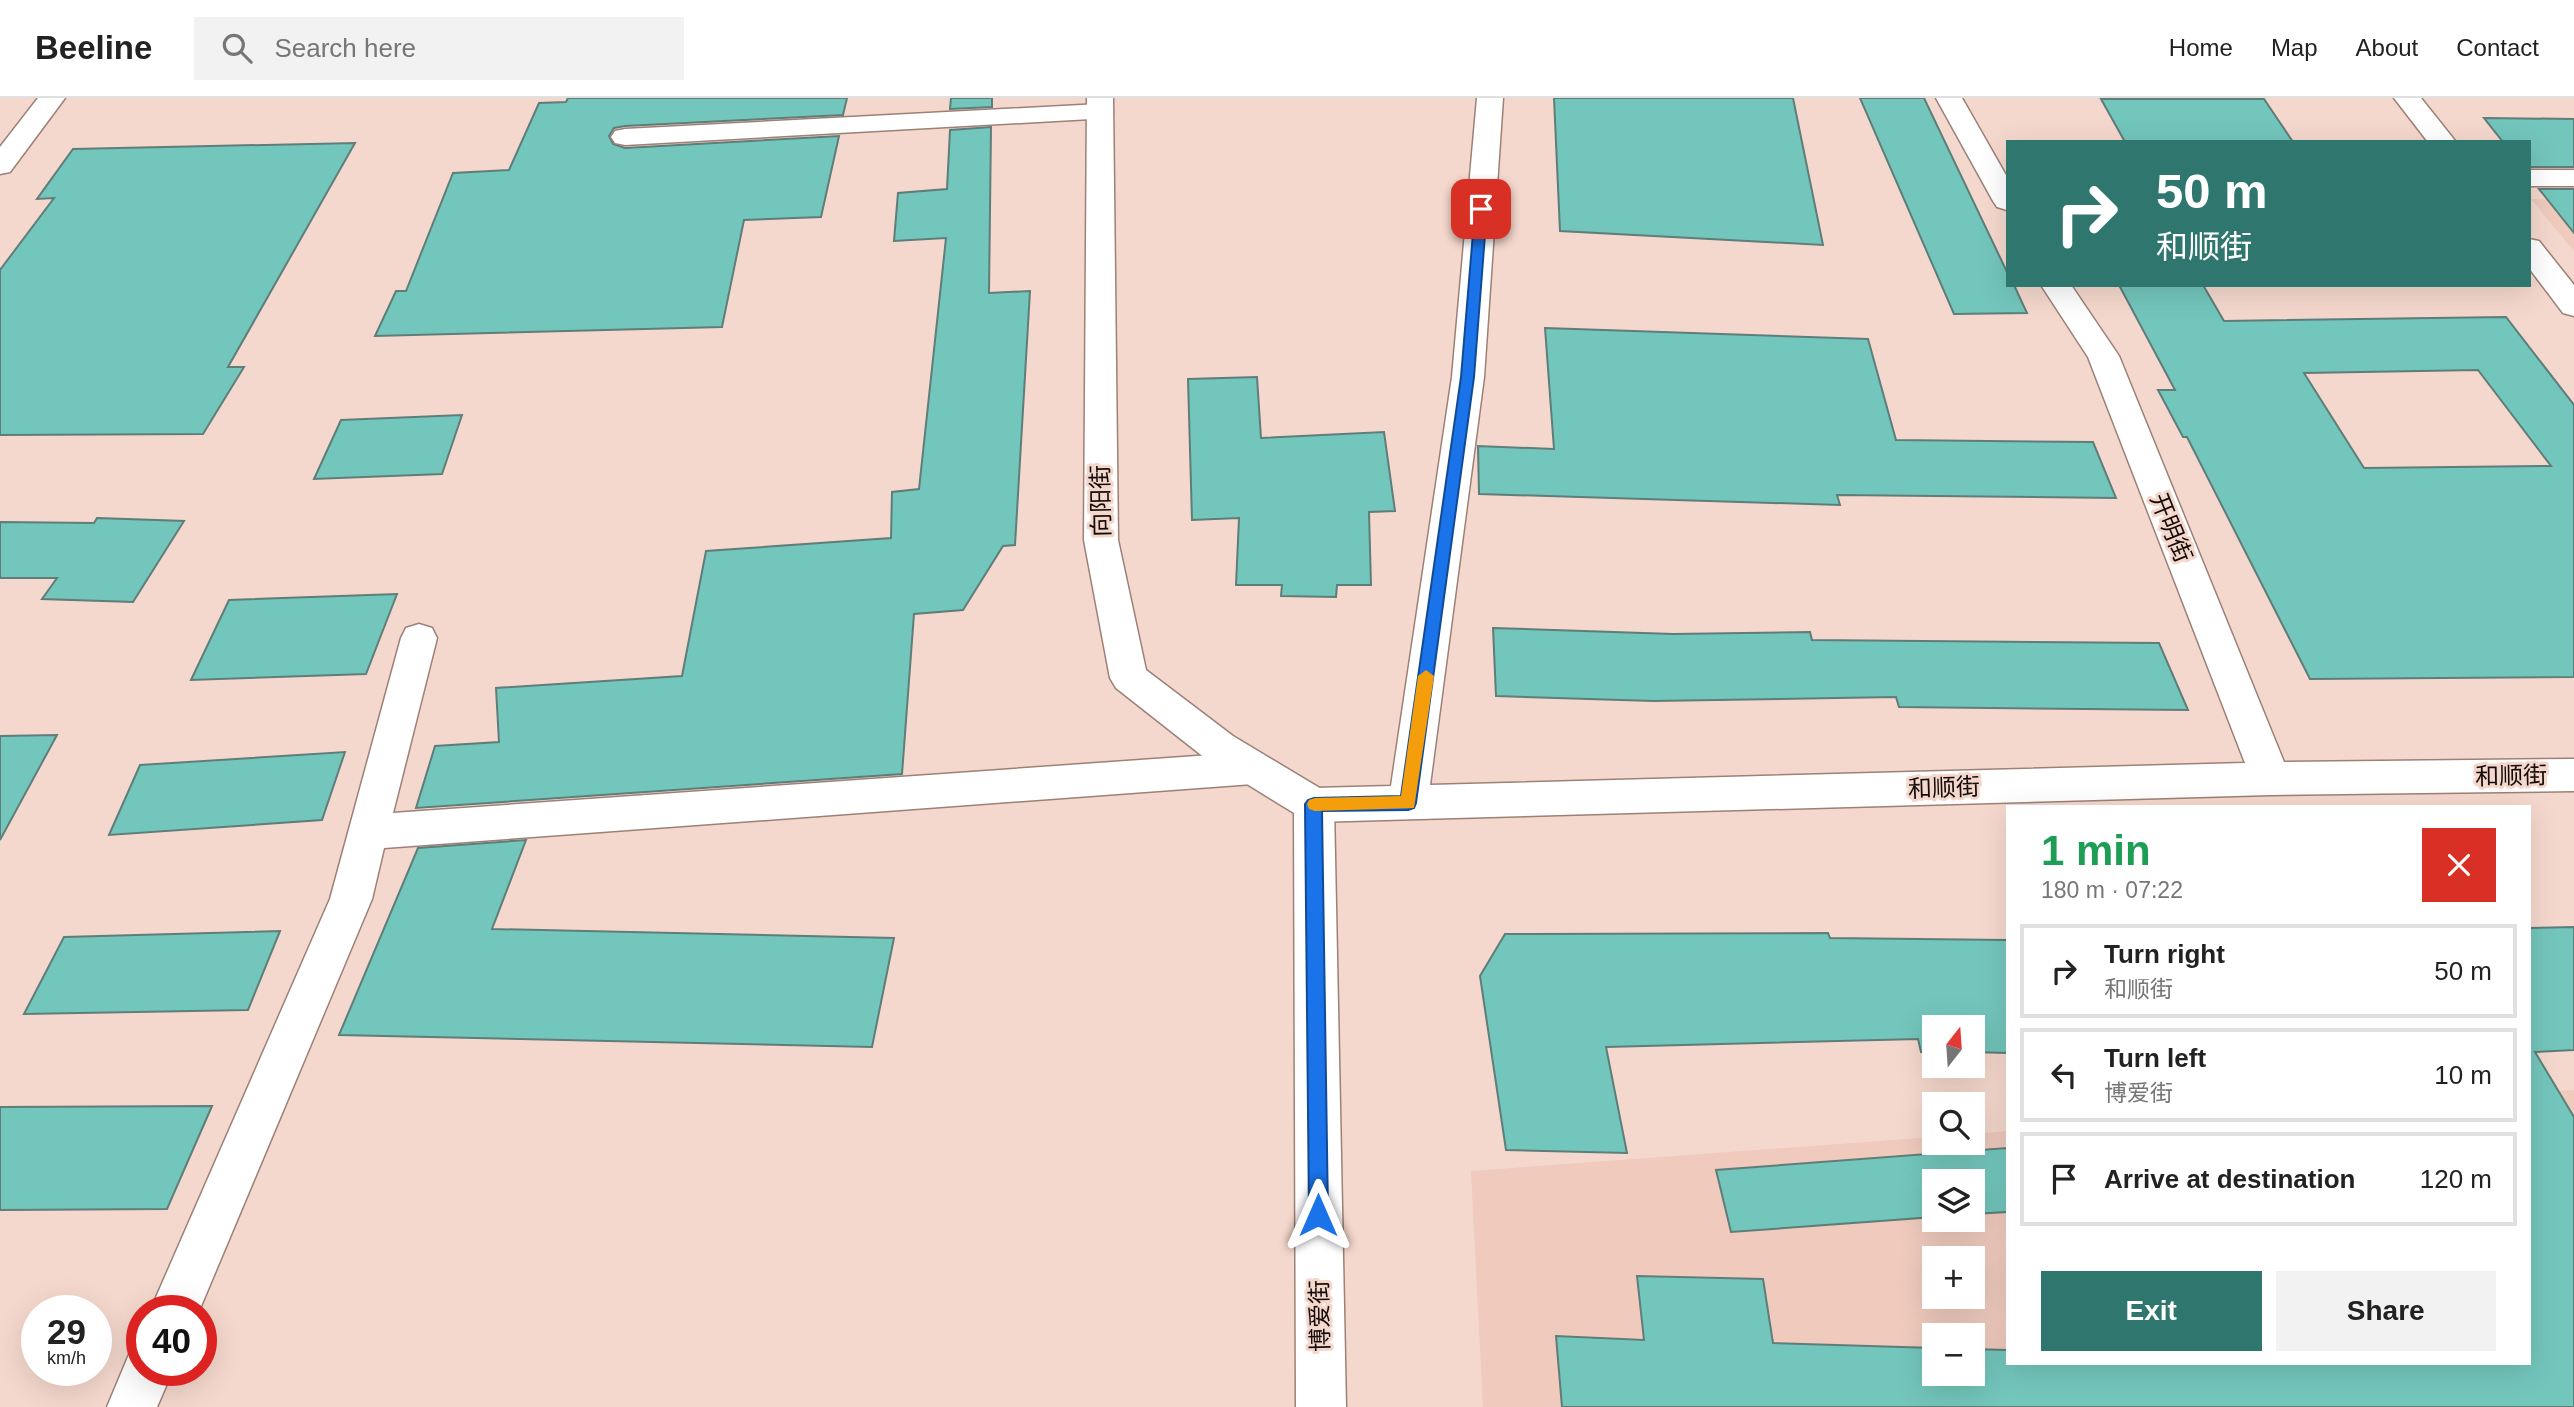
<!DOCTYPE html>
<html lang="en">
<head>
<meta charset="utf-8">
<style>
  body { margin:0; font-family:Helvetica,"Noto Sans SC",sans-serif; background:#f2f2f2; color:#222; height:100vh; display:flex; flex-direction:column; font-size:26px; white-space:nowrap }
  * { box-sizing:border-box; margin:0 }
  p { font-size:23px; color:#767676 }
  .icon { flex:none; width:38px; height:38px; fill:none; stroke:currentColor; stroke-width:2; stroke-linecap:round; stroke-linejoin:round }
  .map { position:relative; flex:1; overflow:hidden }
  .sheet { position:absolute; left:2006px; top:707px; width:525px; height:560px; display:flex; flex-direction:column; background:#fff; border-radius:0px; box-shadow:0 7px 28px #0002 }
  .sheet>* { flex:none }
  .hud { position:absolute; left:2006px; top:42px; width:525px; height:147px; border-radius:0px; box-shadow:0 7px 28px #0002; background:#2f766f; color:#fff; overflow:hidden }
  .needle { width:46px; rotate:17deg }
  .fabs { position:absolute; left:1922px; top:917px; display:grid; gap:14px }
  .fabs a { display:grid; place-items:center; width:63px; height:63px; border-radius:0px; background:#fff; box-shadow:0 7px 28px #0002; font-size:35px }
  .speed { position:absolute; left:21px; top:1197px; display:flex; gap:14px; font-size:35px; font-weight:700; text-align:center }
  .speed>* { display:grid; place-content:center; width:91px; height:91px; border-radius:50%; background:#fff; box-shadow:0 7px 28px #0002; line-height:1 }
  .speed small { font-size:18px; font-weight:400 }
  .speed .limit { border:10px solid #d22; background:#fff; color:#111 }
  .pin { position:absolute; display:grid; place-items:center; width:60px; height:60px; color:#fff; margin:-30px; border-radius:14px; box-shadow:0 4px 10px #0006 }
  .me { position:absolute; width:77px; margin:-38px; rotate:0deg; stroke-linejoin:round; filter:drop-shadow(0 0 5px #0008) }
  .turn { display:flex; align-items:center; gap:24px; height:147px; padding:0 35px; font-size:32px }
  .turn .icon { width:91px; height:91px; stroke-width:2.5 }
  .turn b { display:block; font-size:49px; line-height:60px }
  .round { display:grid; place-items:center; flex:none; width:74px; height:74px; border-radius:0px; background:#f2f2f2 }
  .headline { display:flex; align-items:center; justify-content:space-between; height:119px; padding:0 35px }
  h1 { font-size:42px; font-weight:600; line-height:52px; color:#1e9e55 }
  .button { display:flex; gap:14px; margin-top:auto; padding:14px 35px }
  .button a { flex:1; height:80px; border-radius:0px; background:#2f766f; color:#fff; font-size:28px; font-weight:600; line-height:80px; text-align:center }
  .button a+a { background:#f2f2f2; color:#222 }
  ul { padding:0; list-style:none }
  li { display:flex; align-items:center; gap:21px; height:94px; margin:0 14px 10px; padding:0 21px; border:4px solid #e0e0e0; border-radius:0px }
  li div { flex:1 }
  li b { display:block; font-size:26px }
  li em { font-style:normal }
  header { display:flex; align-items:center; gap:42px; box-sizing:border-box; height:98px; padding:0 35px; background:#fff; border-bottom:2px solid #e0e0e0 }
  header strong { font-size:33px }
  nav { display:flex; gap:38px; margin-inline-start:auto; font-size:24px }
  .search { width:490px; height:63px; background:#f2f2f2; display:flex; align-items:center; gap:18px; box-sizing:border-box; padding:0 24px; border-radius:0px; color:#767676; font-size:26px }
  .map>svg:first-child { display:block }
  .built { fill:#efcabd; fill-rule:evenodd }
  .building { fill:#73c6bc; stroke:#5f7d79; stroke-width:2; fill-rule:evenodd }
  .lines { fill:none; stroke-linecap:round; stroke-linejoin:round }
  .minor-casing { stroke:#9b8177; stroke-width:3 }
  .tertiary-casing { stroke:#9b8177; stroke-width:3 }
  .minor { fill:#fff; fill-rule:evenodd }
  .tertiary { fill:#fff; fill-rule:evenodd }
  .route { fill:#1a73e8; stroke:#114b97; stroke-width:2 }
  .slow { fill:#f59e0b }
  .labels { text-anchor:middle; stroke-width:6; stroke-linejoin:round; paint-order:stroke }
  .street-label { font-size:24px; fill:#150b08; stroke:#f5d8cd }
</style>
</head>
<body>
<header>
<strong>Beeline</strong>
<div class="search"><svg class="icon" aria-label="search" viewBox="0 0 24 24"><circle cx="10" cy="10" r="6"/><path d="M15 15l6 6"/></svg>Search here</div>
<nav><a>Home</a><a>Map</a><a>About</a><a>Contact</a></nav>
</header>
<div class="map">
<svg width="2574" height="1309" viewBox="0 0 2574 1309">
  <rect width="100%" height="100%" fill="#f5d8cd"/>
  <g class="built">
    <path d="M 2531,101 L 2574,101 L 2574,153 Z"/>
    <path d="M 2574,992 L 2574,1309 L 1483,1309 L 1471,1073 L 1934,1039 L 1934,1045 L 1972,1045 L 1972,1036 L 2007,1033 L 2007,1265 L 2529,1265 L 2529,995 ZM 1934,1083 L 1972,1083 L 1972,1122 L 1934,1122 ZM 1934,1160 L 1972,1160 L 1972,1199 L 1934,1199 ZM 1934,1237 L 1972,1237 L 1972,1276 L 1934,1276 Z"/>
  </g>
  <g class="building">
    <path d="M 568,0 L 847,0 L 843,17 L 625,28 L 614,30 L 609,38 L 613,46 L 625,50 L 839,38 L 821,119 L 744,122 L 722,229 L 375,238 L 396,193 L 406,193 L 453,75 L 509,72 L 539,5 L 566,4 Z"/>
    <path d="M 951,0 L 992,0 L 992,9 L 950,11 Z"/>
    <path d="M 1554,0 L 1793,0 L 1823,147 L 1560,133 Z"/>
    <path d="M 1860,0 L 1924,0 L 2007,174 L 2007,187 L 2014,187 L 2027,215 L 1954,216 Z"/>
    <path d="M 2101,1 L 2264,1 L 2293,44 L 2125,44 Z"/>
    <path d="M 2484,20 L 2574,21 L 2574,69 L 2529,69 L 2529,44 L 2503,44 Z"/>
    <path d="M 991,29 L 989,195 L 1030,193 L 1015,447 L 1003,448 L 963,512 L 914,516 L 902,676 L 416,710 L 435,648 L 499,644 L 496,590 L 682,578 L 706,453 L 891,440 L 892,394 L 919,391 L 946,140 L 894,143 L 898,95 L 947,91 L 950,32 Z"/>
    <path d="M 355,45 L 228,269 L 244,269 L 203,336 L 0,337 L 0,172 L 54,100 L 37,101 L 73,51 Z"/>
    <path d="M 2539,91 L 2574,91 L 2574,135 Z"/>
    <path d="M 2119,187 L 2203,187 L 2224,223 L 2506,219 L 2574,307 L 2574,579 L 2310,581 L 2187,339 L 2183,339 L 2158,292 L 2175,292 ZM 2478,272 L 2551,368 L 2364,370 L 2304,275 Z"/>
    <path d="M 1545,230 L 1868,241 L 1896,342 L 2093,344 L 2116,400 L 1837,397 L 1840,407 L 1479,396 L 1478,348 L 1554,351 Z"/>
    <path d="M 1257,279 L 1261,340 L 1384,334 L 1395,413 L 1369,414 L 1371,487 L 1337,487 L 1336,499 L 1281,498 L 1282,487 L 1236,487 L 1239,420 L 1192,422 L 1188,281 Z"/>
    <path d="M 462,317 L 442,376 L 314,381 L 341,322 Z"/>
    <path d="M 97,420 L 184,423 L 133,504 L 42,501 L 57,480 L 0,480 L 0,424 L 94,425 Z"/>
    <path d="M 397,496 L 366,576 L 191,582 L 229,502 Z"/>
    <path d="M 1493,530 L 1673,536 L 1810,534 L 1812,542 L 2159,545 L 2188,612 L 1899,609 L 1896,599 L 1653,603 L 1496,598 Z"/>
    <path d="M 57,637 L 0,742 L 0,638 Z"/>
    <path d="M 345,654 L 322,722 L 109,737 L 140,667 Z"/>
    <path d="M 526,742 L 492,831 L 894,840 L 872,949 L 339,937 L 418,750 Z"/>
    <path d="M 2574,829 L 2574,952 L 2535,954 L 2574,1019 L 2574,1309 L 1562,1309 L 1556,1238 L 1644,1242 L 1637,1178 L 1763,1181 L 1773,1245 L 1934,1250 L 1934,1276 L 1972,1276 L 1972,1251 L 2007,1252 L 2007,1265 L 2529,1265 L 2529,830 Z"/>
    <path d="M 280,833 L 248,912 L 24,916 L 64,839 Z"/>
    <path d="M 1828,835 L 1830,840 L 2007,842 L 2007,955 L 1972,954 L 1972,929 L 1934,929 L 1934,954 L 1921,954 L 1918,941 L 1606,949 L 1627,1055 L 1506,1052 L 1480,878 L 1505,836 Z"/>
    <path d="M 212,1008 L 167,1111 L 0,1112 L 0,1009 Z"/>
    <path d="M 2007,1050 L 2007,1114 L 1972,1116 L 1972,1083 L 1934,1083 L 1934,1119 L 1731,1134 L 1716,1072 Z"/>
  </g>
  <g class="lines">
    <g class="minor-casing">
      <g id="minor">
        <path d="M 1477,0 L 1503,0 L 1484,279 L 1430,687 L 2245,665 L 2088,259 L 2041,187 L 2071,187 L 2119,258 L 2284,664 L 2574,661 L 2574,693 L 2271,697 L 1314,724 L 1300,719 L 1294,707 L 1300,695 L 1314,690 L 1391,688 L 1452,279 Z"/>
        <path d="M 1936,0 L 1962,0 L 2007,79 L 2007,112 L 1997,109 L 1993,103 Z"/>
        <path d="M 1100,6 L 1109,8 L 1113,14 L 1109,20 L 625,47 L 615,45 L 611,39 L 615,33 L 625,31 Z"/>
        <rect x="2529" y="72" width="45" height="16"/>
        <path d="M 419,526 L 432,530 L 437,540 L 393,715 L 1253,654 L 1267,659 L 1272,670 L 1267,681 L 1253,686 L 384,750 L 372,801 L 199,1213 L 150,1213 L 330,801 L 401,540 L 406,530 Z"/>
        <path d="M 142,1250 L 142,1272 L 173,1272 L 157,1309 L 107,1309 L 130,1254 Z"/>
      </g>
    </g>
    <g class="tertiary-casing">
      <g id="tertiary">
        <path d="M 38,0 L 65,0 L 10,74 L 0,76 L 0,49 Z"/>
        <path d="M 1087,0 L 1113,0 L 1118,442 L 1146,572 L 1233,638 L 1328,695 L 1334,707 L 1346,1309 L 1296,1309 L 1294,715 L 1205,660 L 1116,590 L 1110,580 L 1084,442 Z"/>
        <path d="M 2394,0 L 2421,0 L 2456,44 L 2428,44 Z"/>
        <path d="M 2529,141 L 2539,143 L 2574,187 L 2574,218 L 2563,215 L 2529,170 Z"/>
      </g>
    </g>
    <use href="#minor" class="minor"/>
    <use href="#tertiary" class="tertiary"/>
  </g>
  <path class="route" d="M 1481,108 L 1487,111 L 1474,279 L 1416,705 L 1414,710 L 1408,712 L 1322,713 L 1328,1117 L 1325,1124 L 1318,1127 L 1312,1124 L 1309,1117 L 1305,706 L 1308,702 L 1314,700 L 1401,698 L 1461,279 L 1475,111 Z"/>
  <path class="slow" d="M 1426,572 L 1434,578 L 1414,710 L 1315,713 L 1309,711 L 1307,706 L 1309,702 L 1315,700 L 1401,698 L 1418,578 Z"/>
  <g class="labels">
    <g class="street-label">
      <text transform="translate(1101 403) rotate(-91)" y="8">向阳街</text>
      <text transform="translate(2171 430) rotate(68)" y="8">开明街</text>
      <text transform="translate(2511 678) rotate(-1)" y="8">和顺街</text>
      <text transform="translate(1944 690) rotate(-2)" y="8">和顺街</text>
      <text transform="translate(1320 1218) rotate(-91)" y="8">博爱街</text>
    </g>
  </g>
</svg>
<div class="fabs">
<a><svg class="needle" viewBox="-14 -14 28 28"><path d="M0-13l5 13h-10z" fill="#e53935"/><path d="M0 13l5-13h-10z" fill="#767676"/></svg></a>
<a><svg class="icon" aria-label="search" viewBox="0 0 24 24"><circle cx="10" cy="10" r="6"/><path d="M15 15l6 6"/></svg></a>
<a><svg class="icon" aria-label="layers" viewBox="0 0 24 24"><path d="M12 4l9 5-9 5-9-5zM3 14l9 5 9-5"/></svg></a>
<a>+</a>
<a>−</a>
</div>
<div class="speed"><div>29<small>km/h</small></div><div class="limit">40</div></div>
<div class="pin" style="left:1481px;top:111px;background:#d93025"><svg class="icon" aria-label="arrive" viewBox="0 0 24 24"><path d="M6 21V4h12l-3 4 3 4H6"/></svg></div>
<svg class="me" style="left:1318px;top:1117px" viewBox="-20 -20 40 40"><path d="M0-17L14 15 0 8-14 15z" fill="#1a73e8" stroke="#fff" stroke-width="4"/></svg>
<div class="hud">
<div class="turn"><svg class="icon" aria-label="right" viewBox="0 0 24 24"><path d="M7 20v-9h11M14 6l5 5-5 5"/></svg><div><b>50 m</b>和顺街</div></div>
</div>
<section class="sheet">
<div class="headline"><div><h1>1 min</h1><p>180 m · 07:22</p></div><a class="round" style="background:#d93025;color:#fff"><svg class="icon" aria-label="close" viewBox="0 0 24 24"><path d="M6 6l12 12M18 6L6 18"/></svg></a></div>
<ul>
<li><svg class="icon" aria-label="right" viewBox="0 0 24 24"><path d="M7 20v-9h11M14 6l5 5-5 5"/></svg><div><b>Turn right</b><p>和顺街</p></div><em>50 m</em></li>
<li><svg class="icon" aria-label="left" viewBox="0 0 24 24"><path d="M17 20v-9H6M10 6l-5 5 5 5"/></svg><div><b>Turn left</b><p>博爱街</p></div><em>10 m</em></li>
<li><svg class="icon" aria-label="arrive" viewBox="0 0 24 24"><path d="M6 21V4h12l-3 4 3 4H6"/></svg><div><b>Arrive at destination</b></div><em>120 m</em></li>
</ul>
<div class="button"><a>Exit</a><a>Share</a></div>
</section>
</div>
</body>
</html>
